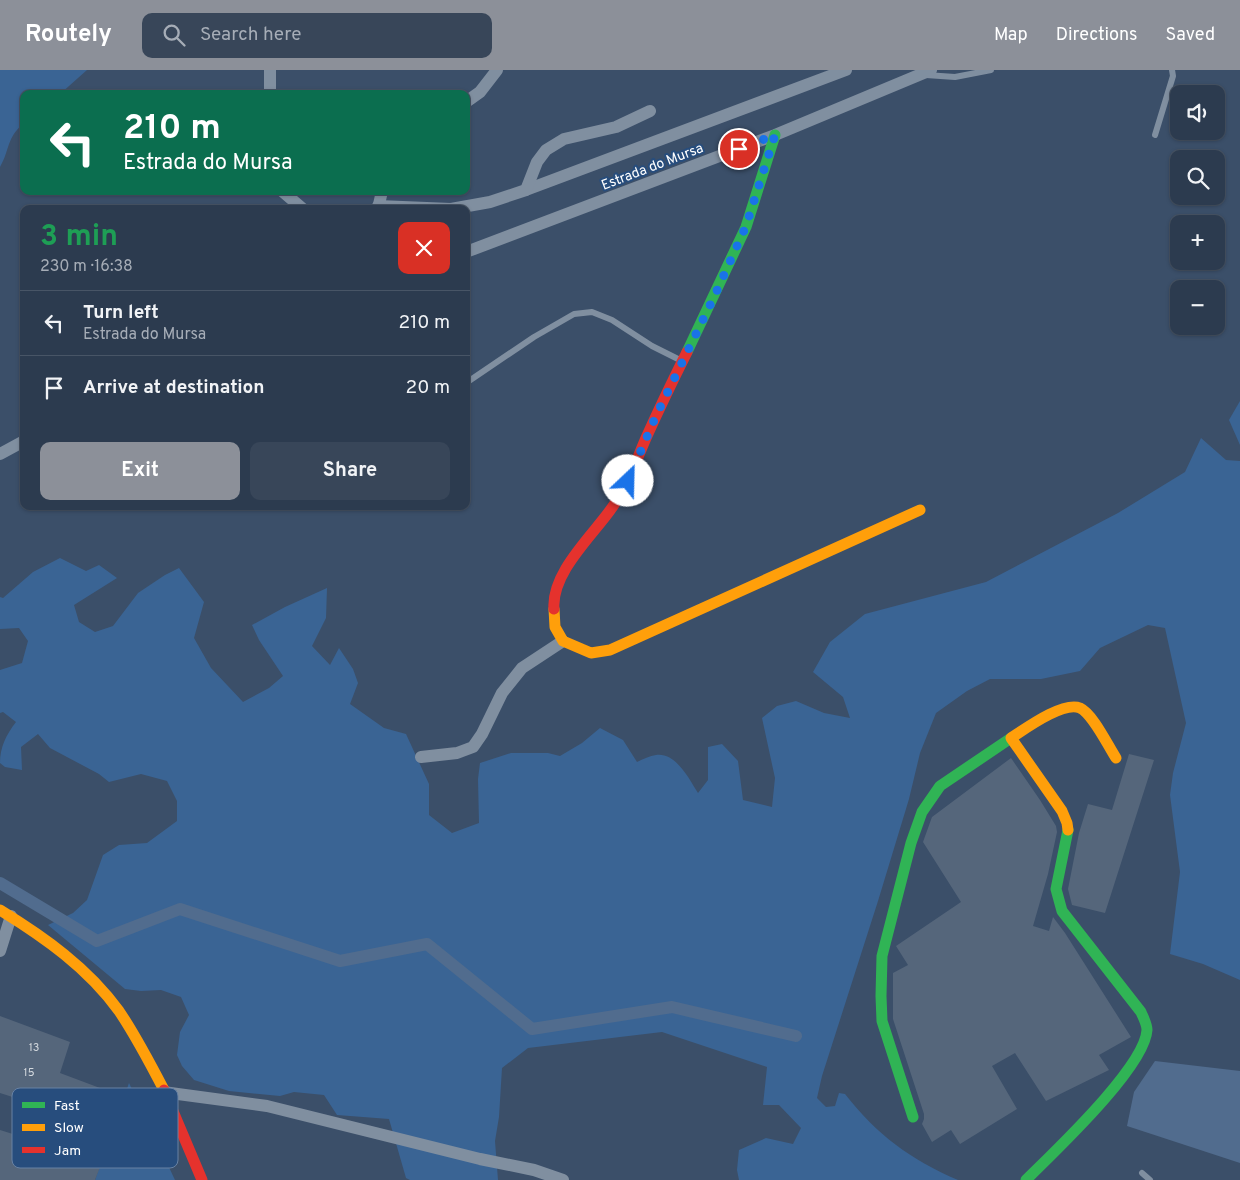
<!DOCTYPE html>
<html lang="en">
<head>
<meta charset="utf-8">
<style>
  body { margin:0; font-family:Overpass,sans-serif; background:#384659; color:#f1f3f6; height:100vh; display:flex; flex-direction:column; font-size:19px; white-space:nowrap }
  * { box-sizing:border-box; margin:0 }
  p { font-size:16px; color:#a6adb7 }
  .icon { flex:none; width:28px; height:28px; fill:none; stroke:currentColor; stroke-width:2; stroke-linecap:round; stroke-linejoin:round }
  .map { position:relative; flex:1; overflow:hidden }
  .sheet { position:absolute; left:20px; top:135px; width:450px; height:305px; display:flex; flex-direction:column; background:#2c3b4f; border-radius:10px; box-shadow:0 1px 4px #0004,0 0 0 1px #485566 }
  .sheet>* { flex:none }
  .banner { position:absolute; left:20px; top:20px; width:450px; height:105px; border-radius:10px; box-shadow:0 1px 4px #0004,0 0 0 1px #485566; background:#0b6e4f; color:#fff; overflow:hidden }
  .controls { position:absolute; left:1170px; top:15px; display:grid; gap:10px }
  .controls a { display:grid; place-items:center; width:55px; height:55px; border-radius:10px; background:#2c3b4f; box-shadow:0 1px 4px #0004,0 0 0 1px #485566; font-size:25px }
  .pin { position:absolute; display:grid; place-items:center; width:42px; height:42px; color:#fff; margin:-21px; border:2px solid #fff; border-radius:50%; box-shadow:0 1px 5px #0007 }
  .me { position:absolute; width:55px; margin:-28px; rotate:24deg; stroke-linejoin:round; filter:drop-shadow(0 0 4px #0008) }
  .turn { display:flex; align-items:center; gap:18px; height:105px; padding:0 20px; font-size:22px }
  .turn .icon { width:65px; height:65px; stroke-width:2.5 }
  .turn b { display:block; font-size:35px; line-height:42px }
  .round { display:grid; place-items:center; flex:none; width:52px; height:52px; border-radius:10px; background:#384659 }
  .summary { display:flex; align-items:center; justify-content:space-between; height:85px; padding:0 20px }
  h1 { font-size:30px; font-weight:700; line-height:38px; color:#1e9e55 }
  .primary-button { display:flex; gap:10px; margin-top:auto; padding:10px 20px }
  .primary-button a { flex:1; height:58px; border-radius:10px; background:#8c9099; color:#fff; font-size:20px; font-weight:700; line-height:58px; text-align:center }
  .primary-button a+a { background:#384659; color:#f1f3f6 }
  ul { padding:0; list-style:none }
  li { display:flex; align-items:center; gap:15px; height:65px; padding:0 20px; border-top:1px solid #485566 }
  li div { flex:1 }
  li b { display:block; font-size:19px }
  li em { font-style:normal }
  header { display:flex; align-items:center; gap:30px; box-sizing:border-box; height:70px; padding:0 25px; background:#8c9099; color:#fff }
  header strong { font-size:24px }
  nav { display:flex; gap:28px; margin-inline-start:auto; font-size:18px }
  .search { width:350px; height:45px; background:#384659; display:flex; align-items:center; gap:12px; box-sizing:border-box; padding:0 18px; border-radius:10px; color:#a6adb7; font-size:19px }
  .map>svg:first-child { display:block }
  .green { fill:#3a6494 }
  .water { fill:#516c8e }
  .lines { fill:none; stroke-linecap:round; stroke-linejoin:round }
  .canal { stroke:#516c8e; stroke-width:12 }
  .building { fill:#55667b }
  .lane { stroke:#808fa0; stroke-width:6 }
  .street { stroke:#808fa0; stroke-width:12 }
  .fast { stroke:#30b455; stroke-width:11 }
  .slow { stroke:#ff9f0a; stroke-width:11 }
  .jam { stroke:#e5322d; stroke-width:11 }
  .route { stroke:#1a73e8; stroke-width:9; stroke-dasharray:0 16.2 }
  .labels { text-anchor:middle; stroke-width:4; stroke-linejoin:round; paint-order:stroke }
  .number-label { font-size:11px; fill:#d4d9de }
  .street-label { font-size:14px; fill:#fff; stroke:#274d7d }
  .key { fill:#274d7d; stroke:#6882a4; stroke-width:1 }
  .key-label { font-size:14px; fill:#fff }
</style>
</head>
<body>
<header>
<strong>Routely</strong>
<div class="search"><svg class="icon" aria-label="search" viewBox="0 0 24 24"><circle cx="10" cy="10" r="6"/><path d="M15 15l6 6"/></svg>Search here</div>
<nav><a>Map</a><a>Directions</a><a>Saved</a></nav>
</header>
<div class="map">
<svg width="1240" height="1110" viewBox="0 0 1240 1110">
  <rect width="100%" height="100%" fill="#3b4f69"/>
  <g class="green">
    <path d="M 0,0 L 87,0 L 60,24 L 24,24 L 24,53 C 6,68 10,80 0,97 Z"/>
    <path d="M 1240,331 L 1240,375 L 1229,350 Z"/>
    <path d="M 1201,368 L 1226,390 L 1240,391 L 1240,910 L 1203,894 L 1170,884 L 1180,802 L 1170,725 L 1173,703 L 1186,653 L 1165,558 L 1148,555 L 1100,578 L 1080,601 L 1041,609 L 990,609 L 967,621 L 936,643 L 920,683 L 909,729 L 878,831 L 822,1006 L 817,1028 L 826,1037 L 835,1036 L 839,1023 L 845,1024 C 876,1064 911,1090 958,1110 L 739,1110 L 737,1100 L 739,1080 L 766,1068 L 793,1074 L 801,1058 L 779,1035 L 763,1035 L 767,997 L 662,962 L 528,978 L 502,998 L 499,1047 L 495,1071 L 498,1110 L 410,1110 L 406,1108 L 389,1049 L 337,1045 L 324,1025 L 294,1022 L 280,1026 L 229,1021 L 194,1010 L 182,996 L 177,985 L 180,962 L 189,945 L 181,927 L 161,920 L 141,921 L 125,919 L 48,855 L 73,843 L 87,830 L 103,785 L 119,775 L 147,773 L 177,751 L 177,731 L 167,711 L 141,704 L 109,712 L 99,704 L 50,678 L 38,664 L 21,677 L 22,700 L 5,697 L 0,693 C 0,677 6,665 16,652 L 3,642 L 0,643 L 0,600 L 22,593 L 28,571 L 19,558 L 0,559 L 0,527 L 3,528 L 33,502 L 60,488 L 86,501 L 99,495 L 117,508 L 74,535 L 79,552 L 95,562 L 113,556 L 138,523 L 165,505 L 179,498 L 204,532 L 194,568 L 211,598 L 243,632 L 269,618 L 283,606 L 259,570 L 252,555 L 285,537 L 327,518 L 326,548 L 312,576 L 330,595 L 339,578 L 353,599 L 358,613 L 350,634 L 384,658 L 406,664 L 429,714 L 429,745 L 452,763 L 479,753 L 478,709 L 480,693 L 511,683 L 548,683 L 560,686 L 582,673 L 600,658 L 623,670 L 637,692 C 643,689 650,686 656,685 C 676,682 689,709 698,723 L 708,710 L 708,677 L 722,674 L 738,691 L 743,730 L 772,737 L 775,708 L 762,648 L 777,636 L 796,631 L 824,643 L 850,648 L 843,627 L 813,602 L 830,572 L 865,544 L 986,512 L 1118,443 L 1185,402 Z"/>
    <path d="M 129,1013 L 175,1110 L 95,1110 Z"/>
  </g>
  <path class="water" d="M 1155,991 L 1240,1001 L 1240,1093 L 1127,1056 L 1134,1022 Z"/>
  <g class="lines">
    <path class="canal" d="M 0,813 L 97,871 L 180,839 L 340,891 L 427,874 L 532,959 L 672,937 L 796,966"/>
  </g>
  <g class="building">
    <path d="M 1129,684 L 1154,690 L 1105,843 L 1072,835 L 1068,819 L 1079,763 L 1088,734 L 1112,740 Z"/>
    <path d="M 1011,688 L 1040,730 L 1056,756 L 1057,762 L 1048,804 L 1033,856 L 1049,861 L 1053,847 L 1065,863 L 1131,967 L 1099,985 L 1109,1000 L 1046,1031 L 1015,983 L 992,996 L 1017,1039 L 960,1074 L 951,1060 L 932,1072 L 922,1054 L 924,1049 L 924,1044 L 893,949 L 893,903 L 908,895 L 896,876 L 961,832 L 923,772 L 932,747 Z"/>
    <path d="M 0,946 L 70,972 L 60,1003 L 124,1027 L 113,1059 L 0,1023 Z"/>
    <path d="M 0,1060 L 102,1092 L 95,1110 L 0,1110 Z"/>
  </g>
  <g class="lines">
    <g class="lane">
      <path d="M 926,5 L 955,7 L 991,0"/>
      <path d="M 1155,65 L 1173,6 L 1172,0"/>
      <path d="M 466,313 L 534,267 L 574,244 L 592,242 L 612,250 L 652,276 L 682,291"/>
      <path d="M 1142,1103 L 1150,1110"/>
    </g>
    <g class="street">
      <path d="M 270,0 L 270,24"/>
      <path d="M 466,32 L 480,22 L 497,0"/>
      <path d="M 526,120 L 846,0"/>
      <path d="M 282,121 L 303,139"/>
      <path d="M 378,136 L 451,139 L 490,132 L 526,120 L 537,92 L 546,80 L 564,69 L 616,57 L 650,41"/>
      <path d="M 378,139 L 382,121"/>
      <path d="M 466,182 L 775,65 L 931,0"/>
      <path d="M 0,384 L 24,371"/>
      <path d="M 421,687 L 457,683 L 473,677 L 482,664 L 502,623 L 522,598 L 563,571"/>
      <path d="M 0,881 L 11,846"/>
      <path d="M 163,1022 L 267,1036 L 480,1089 L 534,1100 L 563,1110"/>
    </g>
    <g class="fast">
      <path d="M 687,282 L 746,157 L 775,65"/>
      <path d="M 913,1047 L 882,951 L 881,926 L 882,886 L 911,773 L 922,742 L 940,716 L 1011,668"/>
      <path d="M 1026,1110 C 1054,1082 1145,997 1147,960 C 1147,954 1143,947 1141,942 L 1062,841 L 1056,819 L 1068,760"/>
    </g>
    <g class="slow">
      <path d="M 554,539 L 555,557 L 563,571 L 591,583 L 610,580 L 920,440"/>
      <path d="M 1068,760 L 1067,753 L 1062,741 L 1011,668 C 1025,659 1063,631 1080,638 C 1093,644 1108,676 1116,688"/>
      <path d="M 0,840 C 44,867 88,898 119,941 C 136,966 150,993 164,1020"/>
    </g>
    <g class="jam">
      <path d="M 554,539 C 551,503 592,466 611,439 C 627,418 636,391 646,368 C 659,339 673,310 687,282"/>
      <path d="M 164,1020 L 202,1110"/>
    </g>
  </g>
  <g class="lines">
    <path class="route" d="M 628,411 L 655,348 L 715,225 L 746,156 L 775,65 L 739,79"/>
  </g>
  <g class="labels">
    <g class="number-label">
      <text x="34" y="981">13</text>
      <text x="29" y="1006">15</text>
    </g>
    <g class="street-label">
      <text transform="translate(652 96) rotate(-21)" y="5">Estrada do Mursa</text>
    </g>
  </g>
  <rect x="12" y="1018" width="166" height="80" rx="8" class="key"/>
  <rect x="22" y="1032" width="23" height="6" fill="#30b455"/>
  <rect x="22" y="1054" width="23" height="7" fill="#ff9f0a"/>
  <rect x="22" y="1077" width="23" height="6" fill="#e5322d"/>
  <g class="key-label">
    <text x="54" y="1040">Fast</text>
    <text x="54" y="1062">Slow</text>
    <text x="54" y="1085">Jam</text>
  </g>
</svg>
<div class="controls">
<a><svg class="icon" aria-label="sound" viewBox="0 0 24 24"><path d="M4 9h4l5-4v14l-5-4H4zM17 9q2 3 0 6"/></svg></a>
<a><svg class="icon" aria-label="search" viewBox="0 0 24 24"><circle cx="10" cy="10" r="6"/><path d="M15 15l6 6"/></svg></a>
<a>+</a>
<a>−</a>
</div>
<div class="pin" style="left:739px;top:79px;background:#d93025"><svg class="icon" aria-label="arrive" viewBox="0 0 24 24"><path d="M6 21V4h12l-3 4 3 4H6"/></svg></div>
<svg class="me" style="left:628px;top:411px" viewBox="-20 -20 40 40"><circle r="19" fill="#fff"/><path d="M0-13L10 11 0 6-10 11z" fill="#1a73e8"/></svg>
<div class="banner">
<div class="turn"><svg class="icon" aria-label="left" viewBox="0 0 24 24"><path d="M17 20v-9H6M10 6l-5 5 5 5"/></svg><div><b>210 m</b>Estrada do Mursa</div></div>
</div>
<section class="sheet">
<div class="summary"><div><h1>3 min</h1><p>230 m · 16:38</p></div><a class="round" style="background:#d93025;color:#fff"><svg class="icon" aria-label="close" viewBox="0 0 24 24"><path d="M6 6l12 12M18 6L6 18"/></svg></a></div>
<ul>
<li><svg class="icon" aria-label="left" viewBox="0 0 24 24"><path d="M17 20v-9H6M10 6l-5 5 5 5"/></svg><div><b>Turn left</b><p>Estrada do Mursa</p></div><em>210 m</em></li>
<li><svg class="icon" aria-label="arrive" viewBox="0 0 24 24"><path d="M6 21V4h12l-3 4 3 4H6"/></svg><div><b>Arrive at destination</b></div><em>20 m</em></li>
</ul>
<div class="primary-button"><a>Exit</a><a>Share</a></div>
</section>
</div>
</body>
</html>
